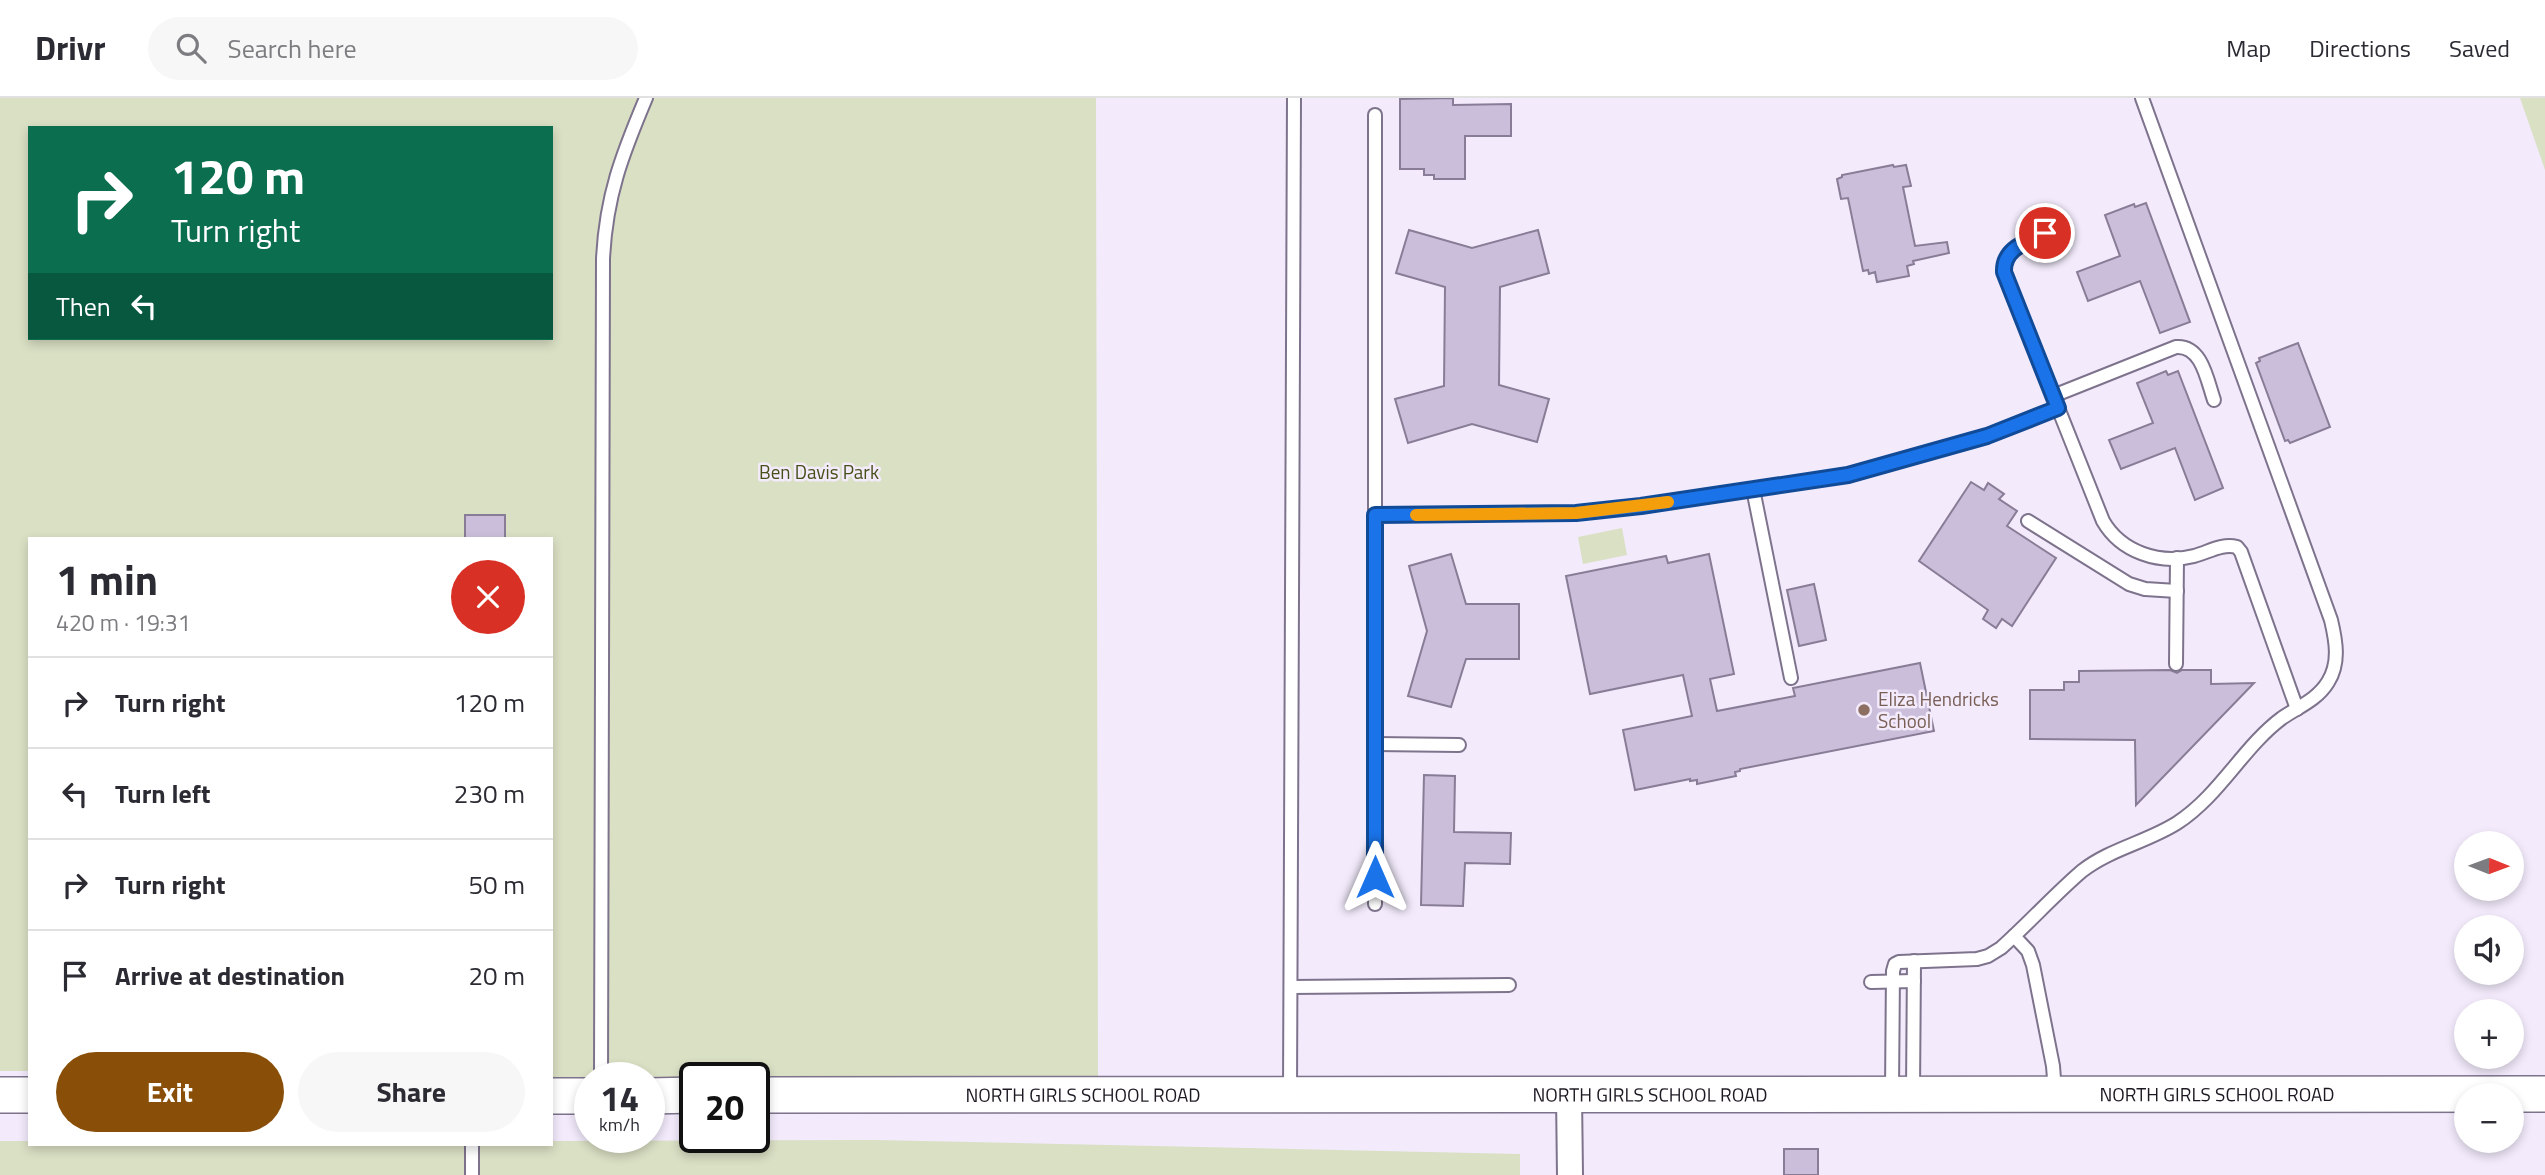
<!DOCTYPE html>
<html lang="en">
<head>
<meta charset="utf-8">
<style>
  body { margin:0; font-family:"Titillium Web",sans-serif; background:#f7f7f7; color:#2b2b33; height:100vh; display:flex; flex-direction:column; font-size:26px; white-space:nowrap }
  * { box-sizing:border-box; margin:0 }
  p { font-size:23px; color:#7c7c81 }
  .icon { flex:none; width:38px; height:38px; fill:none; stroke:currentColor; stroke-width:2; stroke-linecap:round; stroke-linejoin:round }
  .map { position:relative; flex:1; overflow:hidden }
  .side { position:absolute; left:28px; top:439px; width:525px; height:609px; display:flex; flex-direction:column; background:#fff; border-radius:0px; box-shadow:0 4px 10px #0003 }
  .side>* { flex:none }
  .guide { position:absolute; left:28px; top:28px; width:525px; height:214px; border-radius:0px; box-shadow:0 4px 10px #0003; background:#0b6e4f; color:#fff; overflow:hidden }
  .needle { width:46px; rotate:91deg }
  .tools { position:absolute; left:2454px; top:733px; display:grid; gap:14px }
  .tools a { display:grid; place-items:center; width:70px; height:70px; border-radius:50%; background:#fff; box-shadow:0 4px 10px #0003; font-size:35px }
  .speed { position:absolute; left:574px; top:964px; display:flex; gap:14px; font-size:35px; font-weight:700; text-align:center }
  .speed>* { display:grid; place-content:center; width:91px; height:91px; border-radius:50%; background:#fff; box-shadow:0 4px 10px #0003; line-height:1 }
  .speed small { font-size:18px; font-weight:400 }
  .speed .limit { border:4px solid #111; border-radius:10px; background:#fff; color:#111 }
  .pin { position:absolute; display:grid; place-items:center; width:60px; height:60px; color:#fff; margin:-30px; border:4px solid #fff; border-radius:50%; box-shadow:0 2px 7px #0007 }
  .me { position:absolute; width:77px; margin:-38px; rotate:0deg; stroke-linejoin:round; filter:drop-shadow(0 0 5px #0008) }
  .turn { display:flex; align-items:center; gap:24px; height:147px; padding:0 28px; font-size:32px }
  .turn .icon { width:91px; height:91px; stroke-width:2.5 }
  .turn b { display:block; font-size:49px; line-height:60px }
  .then { display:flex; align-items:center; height:66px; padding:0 28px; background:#0003; gap:14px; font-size:26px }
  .round { display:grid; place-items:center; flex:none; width:74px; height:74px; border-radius:37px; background:#f7f7f7 }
  .headline { display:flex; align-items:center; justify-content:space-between; height:119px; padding:0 28px }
  h1 { font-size:42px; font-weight:700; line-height:52px }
  .cta { display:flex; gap:14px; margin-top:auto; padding:14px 28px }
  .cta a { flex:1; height:80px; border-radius:42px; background:#894e08; color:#fff; font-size:28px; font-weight:700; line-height:80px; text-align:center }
  .cta a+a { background:#f7f7f7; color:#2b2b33 }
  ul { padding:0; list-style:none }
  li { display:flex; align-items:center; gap:21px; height:91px; padding:0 28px; border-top:2px solid #e1e1e2 }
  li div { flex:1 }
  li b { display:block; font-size:26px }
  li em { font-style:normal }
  header { display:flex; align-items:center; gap:42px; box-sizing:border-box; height:98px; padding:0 35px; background:#fff; border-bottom:2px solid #e1e1e2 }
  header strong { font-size:33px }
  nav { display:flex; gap:38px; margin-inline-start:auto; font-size:24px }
  .search { width:490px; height:63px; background:#f7f7f7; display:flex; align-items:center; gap:18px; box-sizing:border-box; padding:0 24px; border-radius:38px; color:#7c7c81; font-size:26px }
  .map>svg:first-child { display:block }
  .green { fill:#dae0c4; fill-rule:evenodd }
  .building { fill:#cabeda; stroke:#887c96; stroke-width:2 }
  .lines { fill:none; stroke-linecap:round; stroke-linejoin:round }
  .service-casing { stroke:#7e738c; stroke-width:16 }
  .minor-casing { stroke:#7e738c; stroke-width:28 }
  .secondary-casing { stroke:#7e738c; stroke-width:38 }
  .service { stroke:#fff; stroke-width:12 }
  .minor { stroke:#fff; stroke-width:24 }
  .secondary { stroke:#fff; stroke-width:35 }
  .route-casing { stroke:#114b97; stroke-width:18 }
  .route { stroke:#1a73e8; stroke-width:12 }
  .slow { stroke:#f59e0b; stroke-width:12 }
  .education-dot { fill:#8d6e63; stroke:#f3ebfc; stroke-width:2.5 }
  .labels { text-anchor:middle; stroke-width:5; stroke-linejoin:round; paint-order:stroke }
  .park-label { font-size:19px; fill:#48501a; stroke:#f3ebfc }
  .education-label { font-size:19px; fill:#785e54; stroke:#f3ebfc; text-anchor:start }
  .street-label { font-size:19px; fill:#1d1822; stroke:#f3ebfc }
</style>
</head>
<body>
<header>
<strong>Drivr</strong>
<div class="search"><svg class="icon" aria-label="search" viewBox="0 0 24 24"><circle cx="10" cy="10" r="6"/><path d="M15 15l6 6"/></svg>Search here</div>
<nav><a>Map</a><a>Directions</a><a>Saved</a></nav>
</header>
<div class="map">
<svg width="2545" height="1077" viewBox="0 0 2545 1077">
  <rect width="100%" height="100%" fill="#f3ebfc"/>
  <g class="green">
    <path d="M 0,0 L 1096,0 L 1098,980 L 551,979 L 551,441 L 30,441 L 30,973 L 0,973 ZM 30,30 L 551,30 L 551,240 L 30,240 Z"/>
    <path d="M 2520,0 L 2545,0 L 2545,72 Z"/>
    <path d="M 1622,430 L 1627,457 L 1583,466 L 1578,439 Z"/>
    <path d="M 876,1042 L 1520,1056 L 1520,1077 L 0,1077 L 0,1043 L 30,1043 L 30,1046 L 551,1046 L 551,1043 Z"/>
  </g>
  <g class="building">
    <path d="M 1453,0 L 1453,7 L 1511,6 L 1511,38 L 1465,38 L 1465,81 L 1434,81 L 1434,77 L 1424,77 L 1424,71 L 1400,71 L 1400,1 Z"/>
    <path d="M 1893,67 L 1894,69 L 1906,67 L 1911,88 L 1903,89 L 1915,148 L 1947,144 L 1949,155 L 1913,163 L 1914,166 L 1907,168 L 1909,178 L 1877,184 L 1875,174 L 1869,176 L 1868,172 L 1863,173 L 1848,100 L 1841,101 L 1837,81 L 1842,79 L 1842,77 Z"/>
    <path d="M 2146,105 L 2190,224 L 2160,235 L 2140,183 L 2088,203 L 2077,174 L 2120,158 L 2105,117 L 2134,106 L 2135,109 Z"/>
    <path d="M 1409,132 L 1472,150 L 1538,132 L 1549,175 L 1500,189 L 1499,287 L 1549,301 L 1537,344 L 1472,326 L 1408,345 L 1395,301 L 1444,288 L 1445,189 L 1396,175 Z"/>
    <path d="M 2298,245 L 2330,329 L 2290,345 L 2288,342 L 2285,343 L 2256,265 L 2260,263 L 2259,260 Z"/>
    <path d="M 2166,273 L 2168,277 L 2178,273 L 2223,390 L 2195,402 L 2175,350 L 2121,371 L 2109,342 L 2153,325 L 2137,285 Z"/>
    <path d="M 1971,384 L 1984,392 L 1988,385 L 2004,396 L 1999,401 L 2017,413 L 2007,428 L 2056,460 L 2012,528 L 2002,521 L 1996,530 L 1983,521 L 1988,512 L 1919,463 Z"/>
    <rect x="465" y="417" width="40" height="24"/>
    <path d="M 1451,456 L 1466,506 L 1519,506 L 1519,561 L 1466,561 L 1451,609 L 1408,598 L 1427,533 L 1409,468 Z"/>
    <path d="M 1709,456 L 1734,576 L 1710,581 L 1717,613 L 1795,598 L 1793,590 L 1920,565 L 1934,633 L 1740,671 L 1740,673 L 1735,674 L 1736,678 L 1697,686 L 1697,682 L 1690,683 L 1690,681 L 1635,692 L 1623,632 L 1692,618 L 1683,577 L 1590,596 L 1566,478 L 1666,458 L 1668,465 Z"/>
    <path d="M 1814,486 L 1826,542 L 1799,548 L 1787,492 Z"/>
    <path d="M 2170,572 L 2177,575 L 2182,572 L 2211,572 L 2211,586 L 2254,585 L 2136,707 L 2135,642 L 2030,641 L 2030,592 L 2064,592 L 2064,584 L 2079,584 L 2079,573 Z"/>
    <path d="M 1424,677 L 1455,678 L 1454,734 L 1511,735 L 1510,766 L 1465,765 L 1463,808 L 1421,807 Z"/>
    <rect x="1784" y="1051" width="34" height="26"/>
  </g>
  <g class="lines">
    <g class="service-casing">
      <g id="service">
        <path d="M 2045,135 C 2027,144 2003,150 2004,174 L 2103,423 C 2121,454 2159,467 2194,458 C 2209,454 2222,445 2237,449 L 2241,454 L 2297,611"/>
        <path d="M 2053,298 L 2176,249 C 2202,247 2207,282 2214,302"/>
        <path d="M 1753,391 L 1791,580"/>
        <path d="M 1375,417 L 1576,415 L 1641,408 L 1848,377 L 1987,338 L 2058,310"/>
        <path d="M 2028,423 L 2129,486 L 2145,491 L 2177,493"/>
        <path d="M 2176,566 L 2177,460"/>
        <path d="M 1375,646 L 1459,647"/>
        <path d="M 1375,806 L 1375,17"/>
        <path d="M 2014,838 L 2028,853 L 2033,867 L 2053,968 L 2055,994"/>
        <path d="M 1871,884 L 1914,883"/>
        <path d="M 1291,889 L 1509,887"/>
        <path d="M 601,980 L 603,161 C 606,98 622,57 646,0"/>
        <path d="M 1892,993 L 1893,873 L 1895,866 L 1899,864 L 1977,861 L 1988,858 L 2001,850 C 2029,825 2054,797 2082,773 C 2110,751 2147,744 2177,725 C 2220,697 2243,649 2282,620 C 2298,609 2317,602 2328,584 C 2340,565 2336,543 2331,522 L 2142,0"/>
        <path d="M 1913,993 L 1914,863"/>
        <path d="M 1290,994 L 1294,0"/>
        <path d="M 472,1046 L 472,1077"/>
      </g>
    </g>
    <g class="minor-casing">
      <path id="minor" d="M 1569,997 L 1570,1077"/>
    </g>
    <g class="secondary-casing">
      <g id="secondary">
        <path d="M 0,997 L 30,997"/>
        <path id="s1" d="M 754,997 L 2545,996"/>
        <path d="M 551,998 L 590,998"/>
        <path d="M 649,998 L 695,997"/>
      </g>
    </g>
    <use href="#service" class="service"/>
    <use href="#minor" class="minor"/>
    <use href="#secondary" class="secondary"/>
  </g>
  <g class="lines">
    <g class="route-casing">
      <path id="route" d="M 1375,779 L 1375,417 L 1576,415 L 1641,408 L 1848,377 L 1987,338 L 2058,310 L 2004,174 C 2003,150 2027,144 2045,135"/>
    </g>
    <use href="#route" class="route"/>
    <path class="slow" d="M 1416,417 L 1576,415 L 1668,404"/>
  </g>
  <circle class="education-dot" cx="1864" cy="612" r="7"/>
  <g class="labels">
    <g class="park-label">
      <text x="819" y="381">Ben Davis Park</text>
    </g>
    <g class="education-label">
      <text x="1878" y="608">Eliza Hendricks<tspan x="1878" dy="22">School</tspan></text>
    </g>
    <g class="street-label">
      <text dy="7" stroke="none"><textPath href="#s1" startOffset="329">NORTH GIRLS SCHOOL ROAD</textPath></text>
      <text dy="7" stroke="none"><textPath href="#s1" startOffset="896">NORTH GIRLS SCHOOL ROAD</textPath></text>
      <text dy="7" stroke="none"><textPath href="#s1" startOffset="1463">NORTH GIRLS SCHOOL ROAD</textPath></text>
    </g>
  </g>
</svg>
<div class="tools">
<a><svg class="needle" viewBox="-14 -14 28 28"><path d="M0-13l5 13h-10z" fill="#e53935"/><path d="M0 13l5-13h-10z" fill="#7c7c81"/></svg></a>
<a><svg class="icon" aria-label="sound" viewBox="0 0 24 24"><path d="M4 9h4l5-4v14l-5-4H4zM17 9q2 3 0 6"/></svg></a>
<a>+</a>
<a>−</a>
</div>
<div class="speed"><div>14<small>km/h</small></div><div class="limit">20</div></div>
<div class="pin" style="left:2045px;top:135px;background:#d93025"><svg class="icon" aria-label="arrive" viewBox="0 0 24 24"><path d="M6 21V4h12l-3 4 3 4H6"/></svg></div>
<svg class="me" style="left:1375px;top:779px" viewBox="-20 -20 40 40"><path d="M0-17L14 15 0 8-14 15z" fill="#1a73e8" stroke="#fff" stroke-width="4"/></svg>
<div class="guide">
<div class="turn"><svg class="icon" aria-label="right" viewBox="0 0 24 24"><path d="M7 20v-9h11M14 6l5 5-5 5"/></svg><div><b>120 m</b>Turn right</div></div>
<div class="then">Then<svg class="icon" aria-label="left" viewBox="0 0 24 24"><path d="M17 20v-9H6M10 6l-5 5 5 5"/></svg></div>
</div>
<section class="side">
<div class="headline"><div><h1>1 min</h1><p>420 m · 19:31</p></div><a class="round" style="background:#d93025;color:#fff"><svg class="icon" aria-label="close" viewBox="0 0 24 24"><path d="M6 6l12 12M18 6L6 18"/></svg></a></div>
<ul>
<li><svg class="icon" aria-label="right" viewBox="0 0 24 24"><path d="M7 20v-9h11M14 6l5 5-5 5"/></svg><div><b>Turn right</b></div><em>120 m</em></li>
<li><svg class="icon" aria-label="left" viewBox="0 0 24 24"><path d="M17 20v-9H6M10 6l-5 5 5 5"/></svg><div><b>Turn left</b></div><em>230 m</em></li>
<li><svg class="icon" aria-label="right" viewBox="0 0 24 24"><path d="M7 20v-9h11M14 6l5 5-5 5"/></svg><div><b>Turn right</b></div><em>50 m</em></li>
<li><svg class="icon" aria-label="arrive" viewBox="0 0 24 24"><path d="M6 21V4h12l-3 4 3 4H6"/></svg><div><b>Arrive at destination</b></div><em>20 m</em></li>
</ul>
<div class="cta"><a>Exit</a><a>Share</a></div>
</section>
</div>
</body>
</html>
